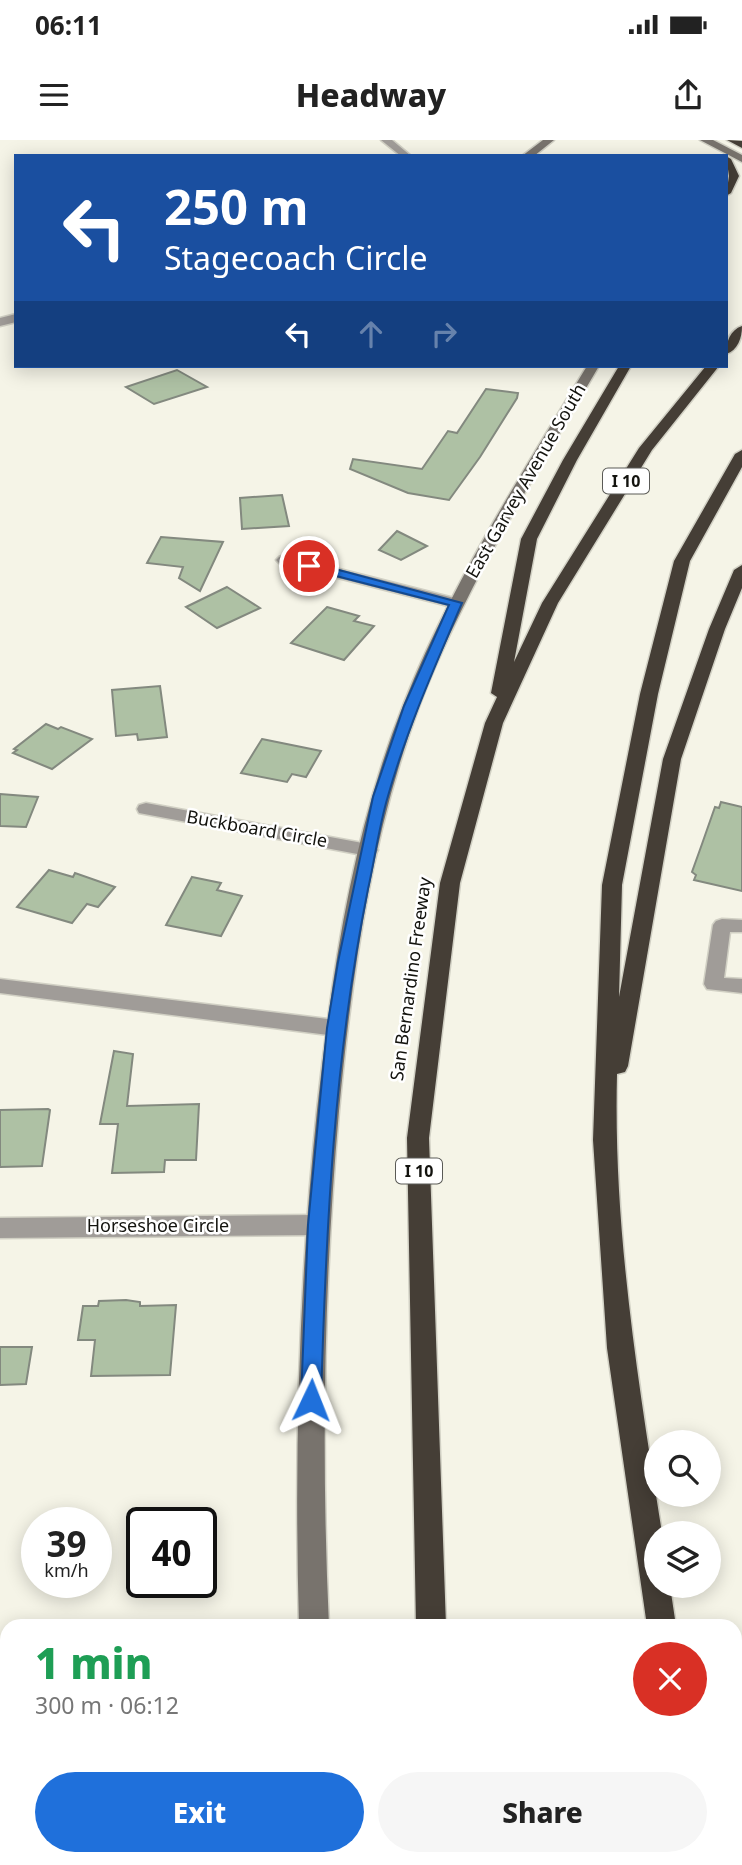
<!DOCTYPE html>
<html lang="en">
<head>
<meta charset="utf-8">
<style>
  body { margin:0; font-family:"Noto Sans",sans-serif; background:#f6f6f6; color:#222; height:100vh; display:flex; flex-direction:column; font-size:26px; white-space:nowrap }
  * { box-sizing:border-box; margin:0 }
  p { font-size:23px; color:#767676 }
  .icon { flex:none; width:38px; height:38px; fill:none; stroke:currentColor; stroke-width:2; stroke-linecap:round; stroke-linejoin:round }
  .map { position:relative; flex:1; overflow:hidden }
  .drawer { position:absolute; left:0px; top:1479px; width:742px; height:247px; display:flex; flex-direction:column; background:#fff; border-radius:21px 21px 0 0; box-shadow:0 4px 18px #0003 }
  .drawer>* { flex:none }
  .banner { position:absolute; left:14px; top:14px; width:714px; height:214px; border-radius:0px; box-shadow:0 4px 18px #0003; background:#1a4fa0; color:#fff; overflow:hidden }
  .tools { position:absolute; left:644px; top:1290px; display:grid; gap:14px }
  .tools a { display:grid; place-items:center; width:77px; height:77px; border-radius:50%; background:#fff; box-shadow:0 4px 18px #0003; font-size:35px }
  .speed { position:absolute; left:21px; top:1367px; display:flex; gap:14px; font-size:35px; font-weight:700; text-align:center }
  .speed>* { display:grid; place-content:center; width:91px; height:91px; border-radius:50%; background:#fff; box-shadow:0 4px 18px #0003; line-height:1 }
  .speed small { font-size:18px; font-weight:400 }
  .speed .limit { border:4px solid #111; border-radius:10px; background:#fff; color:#111 }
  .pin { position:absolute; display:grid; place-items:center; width:60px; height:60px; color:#fff; margin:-30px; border:4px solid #fff; border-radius:50%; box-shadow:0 2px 7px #0007 }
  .me { position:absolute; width:77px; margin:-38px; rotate:2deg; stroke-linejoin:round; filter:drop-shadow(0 0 5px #0008) }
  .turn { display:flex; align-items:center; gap:24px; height:147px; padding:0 35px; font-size:32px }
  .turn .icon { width:91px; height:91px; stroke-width:2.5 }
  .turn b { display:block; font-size:49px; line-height:60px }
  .lanes { display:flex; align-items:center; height:66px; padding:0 35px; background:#0003; justify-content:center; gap:35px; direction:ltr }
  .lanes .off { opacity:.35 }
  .round { display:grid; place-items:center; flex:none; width:74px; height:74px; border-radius:37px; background:#f6f6f6 }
  .overview { display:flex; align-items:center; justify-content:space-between; height:119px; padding:0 35px }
  h1 { font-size:42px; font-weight:800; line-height:52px; color:#1e9e55 }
  .button { display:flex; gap:14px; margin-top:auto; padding:14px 35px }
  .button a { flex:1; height:80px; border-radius:42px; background:#1f70db; color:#fff; font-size:28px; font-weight:800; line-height:80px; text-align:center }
  .button a+a { background:#f6f6f6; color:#222 }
  .status { display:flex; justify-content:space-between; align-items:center; height:49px; padding:0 35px; background:#fff; direction:ltr }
  .status svg { height:19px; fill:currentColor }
  header { display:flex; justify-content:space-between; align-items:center; height:91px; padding:0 35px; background:#fff; font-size:32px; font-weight:800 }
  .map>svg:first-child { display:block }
  .building { fill:#aec1a4; stroke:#83897f; stroke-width:2 }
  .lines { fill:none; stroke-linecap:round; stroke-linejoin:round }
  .lane-casing { stroke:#d1d0c4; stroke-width:3 }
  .street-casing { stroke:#d1d0c4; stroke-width:3 }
  .secondary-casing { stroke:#d1d0c4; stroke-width:3 }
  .highway-casing { stroke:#d1d0c4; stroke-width:3 }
  .lane { fill:#a09c98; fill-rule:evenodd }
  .street { fill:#a09c98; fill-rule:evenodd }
  .secondary { fill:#78736d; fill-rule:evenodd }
  .highway { fill:#453e36; fill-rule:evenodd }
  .route { fill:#1f70db; stroke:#14498e; stroke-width:2 }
  .labels { text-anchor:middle; stroke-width:5; stroke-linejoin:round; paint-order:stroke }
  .shield { fill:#fff; stroke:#5a5a56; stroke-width:2 }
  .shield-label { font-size:16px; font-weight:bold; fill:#13130e }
  .street-label { font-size:18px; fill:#13130e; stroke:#fff }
</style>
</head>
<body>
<div class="status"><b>06:11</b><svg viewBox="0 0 49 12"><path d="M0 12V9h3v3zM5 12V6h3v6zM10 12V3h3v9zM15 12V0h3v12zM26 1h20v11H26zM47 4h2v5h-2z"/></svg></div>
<header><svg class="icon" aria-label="menu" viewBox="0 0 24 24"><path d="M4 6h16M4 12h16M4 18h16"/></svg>Headway<svg class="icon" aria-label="share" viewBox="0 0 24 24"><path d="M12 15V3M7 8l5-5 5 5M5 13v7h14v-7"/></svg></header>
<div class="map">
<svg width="742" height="1725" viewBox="0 0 742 1725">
  <rect width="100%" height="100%" fill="#f5f4e7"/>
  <g class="building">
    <path d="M 177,230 L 207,247 L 154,264 L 126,247 Z"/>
    <path d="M 486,249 L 518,253 L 517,258 L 480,317 L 449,360 L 408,353 L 350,329 L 353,319 L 422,329 L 448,291 L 457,293 Z"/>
    <path d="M 282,355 L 289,386 L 242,389 L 240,358 Z"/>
    <path d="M 397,391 L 427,406 L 401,420 L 379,410 Z"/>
    <path d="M 161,397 L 223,402 L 200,451 L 179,438 L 183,427 L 147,423 Z"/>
    <path d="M 227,447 L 260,468 L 217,488 L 186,467 Z"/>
    <path d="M 327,467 L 359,476 L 354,481 L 374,486 L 344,520 L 291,503 Z"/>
    <path d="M 160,546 L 167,597 L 138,600 L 137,594 L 116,596 L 112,550 Z"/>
    <path d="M 46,584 L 58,589 L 61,587 L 92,599 L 52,629 L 13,613 L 17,610 L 14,609 Z"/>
    <path d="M 262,599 L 321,611 L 306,637 L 292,634 L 287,642 L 241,633 Z"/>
    <path d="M 0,654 L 38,657 L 26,687 L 0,686 Z"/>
    <path d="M 721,662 L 742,667 L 742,751 L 694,740 L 696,735 L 692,732 L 702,704 L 715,667 L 719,668 Z"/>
    <path d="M 49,730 L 73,737 L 75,733 L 115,747 L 98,767 L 87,764 L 72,783 L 17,767 Z"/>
    <path d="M 192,737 L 221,743 L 217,750 L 242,756 L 221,796 L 166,785 Z"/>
    <path d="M 114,911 L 133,914 L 127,966 L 199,964 L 196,1020 L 165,1020 L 164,1032 L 112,1033 L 118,984 L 100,984 Z"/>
    <path d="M 48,969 L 50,970 L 42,1026 L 0,1027 L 0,970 Z"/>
    <path d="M 126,1160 L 140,1162 L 140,1166 L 176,1165 L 170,1235 L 91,1236 L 95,1200 L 78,1200 L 83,1166 L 98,1166 L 99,1161 Z"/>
    <path d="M 0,1207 L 32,1207 L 26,1244 L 0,1245 Z"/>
  </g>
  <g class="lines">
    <g class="lane-casing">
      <g id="lane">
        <path d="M 381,0 L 392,0 L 411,16 L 401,16 Z"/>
        <path d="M 722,779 L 742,780 L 742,792 L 730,792 L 724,838 L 742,839 L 742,853 L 707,849 L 704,844 L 713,785 L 716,781 Z"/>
      </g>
    </g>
    <g class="street-casing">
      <g id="street">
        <path d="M 16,174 L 16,182 L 0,186 L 0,178 Z"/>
        <path d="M 284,415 L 462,460 L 464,463 L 456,468 L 279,423 L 276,420 L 279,417 Z"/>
        <path d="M 146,663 L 368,704 L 375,706 L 378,710 L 375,714 L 368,716 L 139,673 L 137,669 L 139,665 Z"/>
        <path d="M 0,839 L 336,880 L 344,883 L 347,888 L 344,893 L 336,896 L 0,853 Z"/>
        <path d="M 317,1075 L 325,1078 L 329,1085 L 325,1092 L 317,1095 L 0,1098 L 0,1078 Z"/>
      </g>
    </g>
    <g class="secondary-casing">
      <g id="secondary">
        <path d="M 543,0 L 554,0 L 534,16 L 522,16 Z"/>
        <path d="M 700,0 L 713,0 L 742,15 L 742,22 Z"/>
        <path d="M 587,226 L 599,226 C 535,336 466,445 420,564 C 371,694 352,833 339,971 C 324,1142 321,1314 329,1486 L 299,1486 C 294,1313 299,1142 317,970 C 332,832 352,693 404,563 C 451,444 521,335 587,226 Z"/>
        <path d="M 312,1718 L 344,1718 L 345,1725 L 313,1725 Z"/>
      </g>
    </g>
    <g class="highway-casing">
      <g id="highway">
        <path d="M 727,0 L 742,1 L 742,8 Z"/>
        <path d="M 726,16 L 731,19 L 739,36 L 731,53 L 726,56 L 729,36 Z"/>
        <path d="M 742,186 C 742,198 738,210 726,214 C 726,202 730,190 742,186 Z"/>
        <path d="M 619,226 L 631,226 L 577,320 L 537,399 L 514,522 L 542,463 L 639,308 L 706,226 L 719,226 L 652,310 L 558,463 L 503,583 L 460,743 L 429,998 L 446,1486 L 416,1486 L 407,998 L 440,743 L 485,583 L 497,557 L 491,553 L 521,399 L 563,320 Z"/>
        <path d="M 742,310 L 742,327 L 690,421 L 658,554 L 622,745 L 619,857 L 663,619 L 709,489 L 734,430 L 742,425 L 742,448 L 725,489 L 681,619 L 628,926 L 625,932 L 617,934 C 613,1088 638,1241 662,1393 L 656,1393 L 656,1446 L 670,1446 L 676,1486 L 647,1486 L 607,1208 L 593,1000 L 602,745 L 640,554 L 674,421 L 735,314 Z"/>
        <path d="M 440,1718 L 472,1718 L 473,1725 L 441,1725 Z"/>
        <path d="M 693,1718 L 725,1718 L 727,1725 L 695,1725 Z"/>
      </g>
    </g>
    <use href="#lane" class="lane"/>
    <use href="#street" class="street"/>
    <use href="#secondary" class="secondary"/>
    <use href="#highway" class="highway"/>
  </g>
  <path class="route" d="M 309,422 L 462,463 C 435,526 407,589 388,656 C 379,686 375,718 368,749 C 334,918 326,1088 321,1260 L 318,1266 L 311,1268 L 304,1266 L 301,1260 L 308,1085 L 327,888 L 338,822 L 373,657 L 404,566 L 449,465 L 305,428 L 303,426 Z"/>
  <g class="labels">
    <g class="shield">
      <rect x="603" y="328.5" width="46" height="25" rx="5"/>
      <rect x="396" y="1018.5" width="46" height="25" rx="5"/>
    </g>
    <g class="shield-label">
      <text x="626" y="347">I 10</text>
      <text x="419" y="1037">I 10</text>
    </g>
    <g class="street-label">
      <text transform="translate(526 341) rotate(-60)" y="6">East Garvey Avenue South</text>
      <text transform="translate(257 689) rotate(10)" y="6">Buckboard Circle</text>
      <text transform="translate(411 839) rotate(-82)" y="6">San Bernardino Freeway</text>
      <text x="158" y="1092">Horseshoe Circle</text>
    </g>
  </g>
</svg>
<div class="tools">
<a><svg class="icon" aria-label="search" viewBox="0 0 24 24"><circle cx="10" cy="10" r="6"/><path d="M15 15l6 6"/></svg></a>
<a><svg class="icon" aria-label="layers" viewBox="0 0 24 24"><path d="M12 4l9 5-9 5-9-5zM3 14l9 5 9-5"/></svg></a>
</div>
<div class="speed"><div>39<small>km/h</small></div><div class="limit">40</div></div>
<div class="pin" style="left:309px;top:426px;background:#d93025"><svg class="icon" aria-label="arrive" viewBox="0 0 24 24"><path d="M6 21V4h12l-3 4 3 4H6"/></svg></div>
<svg class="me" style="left:311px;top:1260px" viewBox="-20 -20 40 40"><path d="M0-17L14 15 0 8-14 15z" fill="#1f70db" stroke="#fff" stroke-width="4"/></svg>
<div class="banner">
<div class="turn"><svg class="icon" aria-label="left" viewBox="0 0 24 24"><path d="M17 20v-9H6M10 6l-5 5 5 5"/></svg><div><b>250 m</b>Stagecoach Circle</div></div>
<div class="lanes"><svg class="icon" aria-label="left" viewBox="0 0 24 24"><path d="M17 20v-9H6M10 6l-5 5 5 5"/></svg><svg class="icon off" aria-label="ahead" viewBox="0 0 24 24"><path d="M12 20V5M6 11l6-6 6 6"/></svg><svg class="icon off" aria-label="right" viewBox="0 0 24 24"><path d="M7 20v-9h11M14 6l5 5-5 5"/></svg></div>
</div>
<section class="drawer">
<div class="overview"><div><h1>1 min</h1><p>300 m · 06:12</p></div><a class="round" style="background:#d93025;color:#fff"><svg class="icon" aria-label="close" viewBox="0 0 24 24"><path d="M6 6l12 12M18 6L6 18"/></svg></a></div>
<div class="button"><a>Exit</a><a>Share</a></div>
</section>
</div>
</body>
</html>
